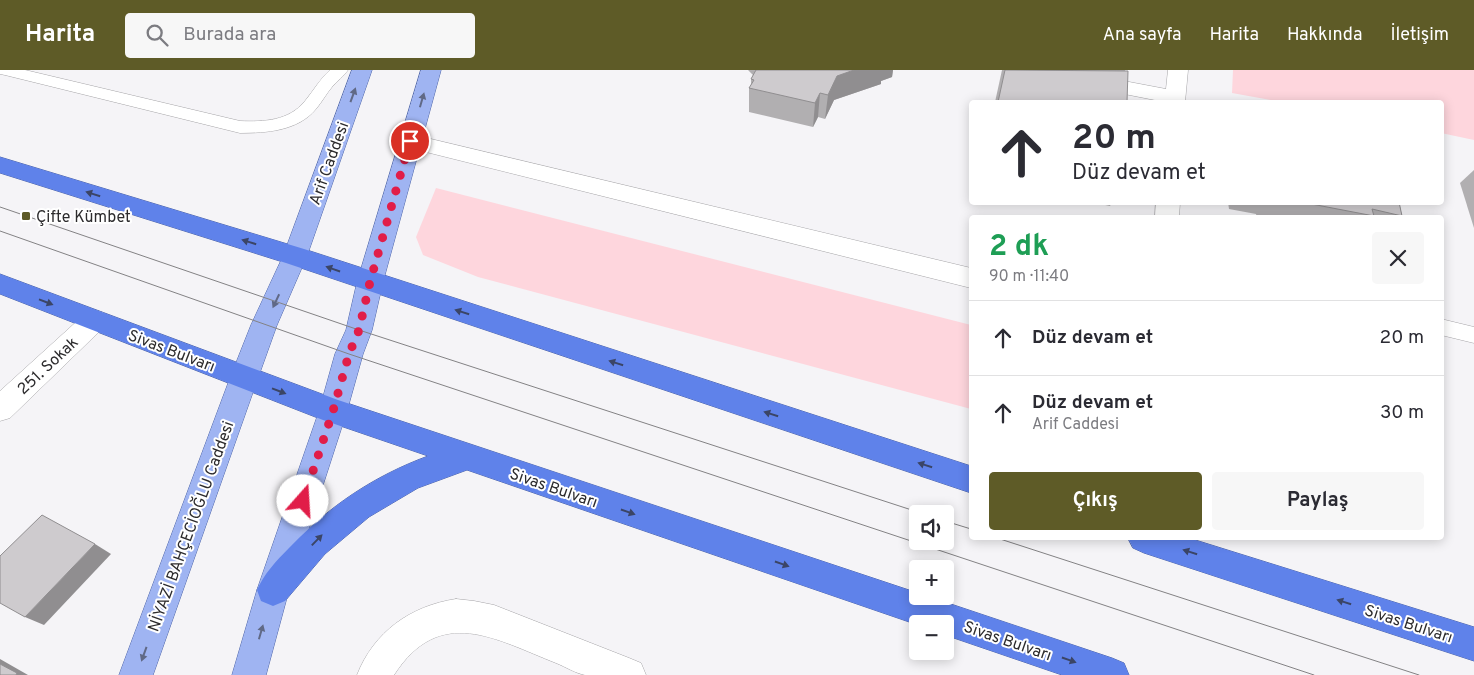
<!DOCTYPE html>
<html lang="tr">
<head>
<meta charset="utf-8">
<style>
  body { margin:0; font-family:Overpass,sans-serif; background:#f7f7f7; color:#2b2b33; height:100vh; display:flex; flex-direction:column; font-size:19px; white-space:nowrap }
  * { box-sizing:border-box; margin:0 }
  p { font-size:16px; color:#7c7c81 }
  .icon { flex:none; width:28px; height:28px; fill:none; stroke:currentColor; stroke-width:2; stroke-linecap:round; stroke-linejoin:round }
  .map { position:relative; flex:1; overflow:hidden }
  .panel { position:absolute; left:969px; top:145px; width:475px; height:325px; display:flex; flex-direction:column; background:#fff; border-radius:5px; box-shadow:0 2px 12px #0003 }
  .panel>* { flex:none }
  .hud { position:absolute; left:969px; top:30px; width:475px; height:105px; border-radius:5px; box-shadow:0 2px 12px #0003; background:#fff; color:#2b2b33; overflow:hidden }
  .controls { position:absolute; left:909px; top:435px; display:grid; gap:10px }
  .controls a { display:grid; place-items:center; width:45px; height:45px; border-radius:5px; background:#fff; box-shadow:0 2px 12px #0003; font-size:25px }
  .pin { position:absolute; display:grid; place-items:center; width:42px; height:42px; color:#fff; margin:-21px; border:2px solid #fff; border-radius:50%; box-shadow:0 1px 5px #0007 }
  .me { position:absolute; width:55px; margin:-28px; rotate:19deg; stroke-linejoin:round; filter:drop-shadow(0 0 4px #0008) }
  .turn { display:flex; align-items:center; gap:18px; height:105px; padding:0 20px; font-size:22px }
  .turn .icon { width:65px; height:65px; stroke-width:2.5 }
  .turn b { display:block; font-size:35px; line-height:42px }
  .round { display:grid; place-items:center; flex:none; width:52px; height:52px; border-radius:5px; background:#f7f7f7 }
  .head { display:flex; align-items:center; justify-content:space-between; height:85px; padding:0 20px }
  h1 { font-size:30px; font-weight:700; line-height:38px; color:#1e9e55 }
  .action { display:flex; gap:10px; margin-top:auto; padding:10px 20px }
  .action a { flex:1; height:58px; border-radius:5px; background:#5e5b27; color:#fff; font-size:20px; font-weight:700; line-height:58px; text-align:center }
  .action a+a { background:#f7f7f7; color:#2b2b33 }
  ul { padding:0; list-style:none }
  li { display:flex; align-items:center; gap:15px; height:75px; padding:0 20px; border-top:1px solid #e1e1e2 }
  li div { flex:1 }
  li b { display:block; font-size:19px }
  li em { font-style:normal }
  header { display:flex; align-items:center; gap:30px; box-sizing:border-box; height:70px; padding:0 25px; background:#5e5b27; color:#fff }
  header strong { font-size:24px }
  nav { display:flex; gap:28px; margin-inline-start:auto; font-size:18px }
  .search { width:350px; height:45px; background:#f7f7f7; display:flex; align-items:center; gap:12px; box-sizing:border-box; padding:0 18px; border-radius:5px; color:#7c7c81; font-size:19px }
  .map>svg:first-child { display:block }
  .green { fill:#fed6dd }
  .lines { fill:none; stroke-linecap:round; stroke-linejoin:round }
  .lane-casing { stroke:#a6a5a8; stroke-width:1 }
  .street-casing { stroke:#a6a5a8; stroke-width:1 }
  .primary-casing { stroke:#4d64a8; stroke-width:1 }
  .highway-casing { stroke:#4d64a8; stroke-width:1 }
  .lane { fill:#fff; fill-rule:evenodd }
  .street { fill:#fff; fill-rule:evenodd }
  .primary { fill:#9fb4f2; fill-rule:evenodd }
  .highway { fill:#5f82ea; fill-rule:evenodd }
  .tram { stroke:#838284; stroke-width:1 }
  .wall { fill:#b1afb1 }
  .shaded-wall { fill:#908e90 }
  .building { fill:#cecbce; stroke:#908e90 }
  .oneway { fill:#606986 }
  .oneway2 { fill:#3b4566 }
  .route { stroke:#e11d48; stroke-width:9; stroke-dasharray:0 16.2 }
  .poi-dot { fill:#5e5b27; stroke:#fff; stroke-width:2 }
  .labels { text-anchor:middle; stroke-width:4; stroke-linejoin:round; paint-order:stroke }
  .street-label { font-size:16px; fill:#2c2b2d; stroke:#fff }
  .poi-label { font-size:16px; fill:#2c2b2d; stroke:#fff; text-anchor:start }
</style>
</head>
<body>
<header>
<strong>Harita</strong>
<div class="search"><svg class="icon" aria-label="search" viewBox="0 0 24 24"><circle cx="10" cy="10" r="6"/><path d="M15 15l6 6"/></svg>Burada ara</div>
<nav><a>Ana sayfa</a><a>Harita</a><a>Hakkında</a><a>İletişim</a></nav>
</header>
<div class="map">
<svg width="1474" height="605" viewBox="0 0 1474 605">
  <rect width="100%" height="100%" fill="#f5f4f7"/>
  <g class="green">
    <path d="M 1233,0 L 1474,0 L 1474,70 L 1441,63 L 1441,32 L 1282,32 L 1232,23 Z"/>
    <path d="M 436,118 L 971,255 L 971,339 L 478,207 L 423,185 L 416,167 Z"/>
  </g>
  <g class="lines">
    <g class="lane-casing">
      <g id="lane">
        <path d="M 0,0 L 25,0 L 240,51 C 264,52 289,51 305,31 C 314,20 320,9 330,0 L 348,0 C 344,6 337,11 332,17 C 326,24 322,32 316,39 C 298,61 266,63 240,63 L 5,5 L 0,4 Z"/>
        <path d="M 1441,249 L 1474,257 L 1474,273 L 1441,265 Z"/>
      </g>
    </g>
    <g class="street-casing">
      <g id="street">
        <path d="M 1023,0 L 1066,0 L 1166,19 L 1168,0 L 1188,0 L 1185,32 L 1165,32 L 1033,6 L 1026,4 Z"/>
        <path d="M 410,64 L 971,198 L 971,218 L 402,76 L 399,71 L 402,66 Z"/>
        <path d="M 1156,132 L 1180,132 L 1179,148 L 1155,148 Z"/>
        <path d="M 95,240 L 104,243 L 108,250 L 104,257 L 10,348 L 0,351 L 0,321 L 86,243 Z"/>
        <path d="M 456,529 L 474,531 L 494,535 L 629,588 L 641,593 L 646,605 C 629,605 600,605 585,605 C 575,603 566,597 556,593 C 495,569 440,534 394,605 L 357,605 C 374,562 410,536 456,529 Z"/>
      </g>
    </g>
    <g class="primary-casing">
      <g id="primary">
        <path d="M 352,0 L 372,0 L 307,186 L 277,255 L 258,308 L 153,605 L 119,605 L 230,308 L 251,255 L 283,186 Z"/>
        <path d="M 421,0 L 441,0 L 383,212 L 372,260 L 363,284 L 347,341 L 289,520 L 266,605 L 232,605 L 257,520 L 319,341 L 335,284 L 346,260 L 357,212 Z"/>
      </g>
    </g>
    <g class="highway-casing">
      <g id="highway">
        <path d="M 0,87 L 304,179 L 971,396 L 971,423 L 286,193 L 0,103 Z"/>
        <path d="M 0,204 L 338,330 L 918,523 L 918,526 L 927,526 L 1112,588 L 1124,593 L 1129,605 L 1062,605 L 945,565 L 945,554 L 918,555 L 467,400 L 418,418 L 369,447 L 325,484 L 285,531 L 273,536 L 261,531 L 257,520 C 264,504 276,491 289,478 C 329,436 374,406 428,386 L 323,350 L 0,224 Z"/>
        <path d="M 1128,468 L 1189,468 L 1474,557 L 1474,591 L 1144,483 L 1133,478 Z"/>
      </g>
    </g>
    <use href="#lane" class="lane"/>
    <use href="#street" class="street"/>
    <use href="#primary" class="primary"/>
    <use href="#highway" class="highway"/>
    <g class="tram">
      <path d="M 0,137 L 359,260 L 924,444"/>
      <path d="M 0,161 L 349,284 L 1314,605"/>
      <path d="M 945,451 L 971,459"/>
      <path d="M 997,468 L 1419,605"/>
    </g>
  </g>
  <g class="wall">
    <path d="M 748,0 L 893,0 L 892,7 L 881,11 L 881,14 L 834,30 L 825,49 L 818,47 L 813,57 L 749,42 L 749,18 L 751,16 L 751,9 L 753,5 Z"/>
    <path d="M 1002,0 L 1125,0 L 1127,32 L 995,32 Z"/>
    <path d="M 1474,100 L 1474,158 L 1460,113 Z"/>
    <path d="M 1091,132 L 1112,132 L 1110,136 Z"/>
    <path d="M 1228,132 L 1399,132 L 1402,146 L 1400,148 L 1257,148 L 1256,144 L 1229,139 Z"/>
  </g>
  <g class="shaded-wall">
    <path d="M 854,0 L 893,0 L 892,7 L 881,11 L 881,14 L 834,30 L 825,49 L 828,25 L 837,6 Z"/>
    <path d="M 820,23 L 818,47 L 813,57 L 815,33 Z"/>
    <path d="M 95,474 L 111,484 L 44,555 L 25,547 Z"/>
    <path d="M 0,589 L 28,605 L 16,605 L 0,594 Z"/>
  </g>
  <g class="building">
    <path d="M 756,0 L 854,0 L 837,6 L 828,25 L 820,23 L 815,33 L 749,18 L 754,10 L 751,9 Z"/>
    <path d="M 1005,0 L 1128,1 L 1127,32 L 998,32 Z"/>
    <path d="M 1301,132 L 1399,132 L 1402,146 L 1372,139 L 1374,146 Z"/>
    <path d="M 42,445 L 95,474 L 25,547 L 0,533 L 0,486 Z"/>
    <path d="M 0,594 L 17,603 L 16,605 L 0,605 Z"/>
  </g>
  <defs><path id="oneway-solid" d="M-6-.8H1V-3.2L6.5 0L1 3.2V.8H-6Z" transform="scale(1.25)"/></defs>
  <g class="oneway">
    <use href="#oneway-solid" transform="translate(353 25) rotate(-70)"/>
    <use href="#oneway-solid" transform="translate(422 30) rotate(-74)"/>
    <use href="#oneway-solid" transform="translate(276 231) rotate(115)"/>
    <use href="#oneway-solid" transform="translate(261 562) rotate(-74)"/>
    <use href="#oneway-solid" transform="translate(144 584) rotate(110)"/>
  </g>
  <g class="oneway2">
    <use href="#oneway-solid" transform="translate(93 124) rotate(-163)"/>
    <use href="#oneway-solid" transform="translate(249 172) rotate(-163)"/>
    <use href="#oneway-solid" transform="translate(333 199) rotate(-161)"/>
    <use href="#oneway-solid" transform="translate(46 232) rotate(21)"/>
    <use href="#oneway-solid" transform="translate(462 242) rotate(-162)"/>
    <use href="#oneway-solid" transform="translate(616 293) rotate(-162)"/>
    <use href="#oneway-solid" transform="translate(279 321) rotate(21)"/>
    <use href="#oneway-solid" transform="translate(771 344) rotate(-162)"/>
    <use href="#oneway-solid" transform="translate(925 395) rotate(-162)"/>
    <use href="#oneway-solid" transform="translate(628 442) rotate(19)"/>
    <use href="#oneway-solid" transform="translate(317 470) rotate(-46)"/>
    <use href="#oneway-solid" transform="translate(1190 482) rotate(-162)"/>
    <use href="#oneway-solid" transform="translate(782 494) rotate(19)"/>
    <use href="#oneway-solid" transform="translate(1344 532) rotate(-162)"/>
    <use href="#oneway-solid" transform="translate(1069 590) rotate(19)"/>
  </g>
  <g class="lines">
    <path class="route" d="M 303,431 L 333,341 L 349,284 L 359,260 L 370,212 L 410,71"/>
  </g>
  <rect class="poi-dot" x="21" y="141" width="10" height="10" rx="2.5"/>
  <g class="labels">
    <g class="street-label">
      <text transform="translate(328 93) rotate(-70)" y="6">Arif Caddesi</text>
      <text transform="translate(172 280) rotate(21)" y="6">Sivas Bulvarı</text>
      <text transform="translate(47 295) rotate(-43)" y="6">251. Sokak</text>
      <text transform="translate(554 417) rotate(19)" y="6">Sivas Bulvarı</text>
      <text transform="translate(190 456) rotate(-70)" y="6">NİYAZİ BAHÇECİOĞLU Caddesi</text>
      <text transform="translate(1409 553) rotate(18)" y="6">Sivas Bulvarı</text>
      <text transform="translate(1008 570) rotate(19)" y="6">Sivas Bulvarı</text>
    </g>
    <g class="poi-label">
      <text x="36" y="152">Çifte Kümbet</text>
    </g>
  </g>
</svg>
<div class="controls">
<a><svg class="icon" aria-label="sound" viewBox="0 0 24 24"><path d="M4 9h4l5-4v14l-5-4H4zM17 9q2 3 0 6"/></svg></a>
<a>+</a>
<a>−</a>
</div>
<div class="pin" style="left:410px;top:71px;background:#d93025"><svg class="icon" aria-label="arrive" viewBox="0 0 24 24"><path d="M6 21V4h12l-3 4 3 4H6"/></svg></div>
<svg class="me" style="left:303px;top:431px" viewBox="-20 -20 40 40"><circle r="19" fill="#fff"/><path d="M0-13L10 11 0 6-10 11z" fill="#e11d48"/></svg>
<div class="hud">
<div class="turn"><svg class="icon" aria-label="ahead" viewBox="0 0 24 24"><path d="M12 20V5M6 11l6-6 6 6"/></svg><div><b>20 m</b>Düz devam et</div></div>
</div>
<section class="panel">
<div class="head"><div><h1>2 dk</h1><p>90 m · 11:40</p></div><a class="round"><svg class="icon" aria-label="close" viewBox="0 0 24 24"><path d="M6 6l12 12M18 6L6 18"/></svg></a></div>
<ul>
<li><svg class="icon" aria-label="ahead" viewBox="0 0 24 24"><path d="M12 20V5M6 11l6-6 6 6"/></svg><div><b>Düz devam et</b></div><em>20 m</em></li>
<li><svg class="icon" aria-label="ahead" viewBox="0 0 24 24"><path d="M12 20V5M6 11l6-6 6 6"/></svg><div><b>Düz devam et</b><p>Arif Caddesi</p></div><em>30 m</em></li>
</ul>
<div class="action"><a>Çıkış</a><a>Paylaş</a></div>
</section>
</div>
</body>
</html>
